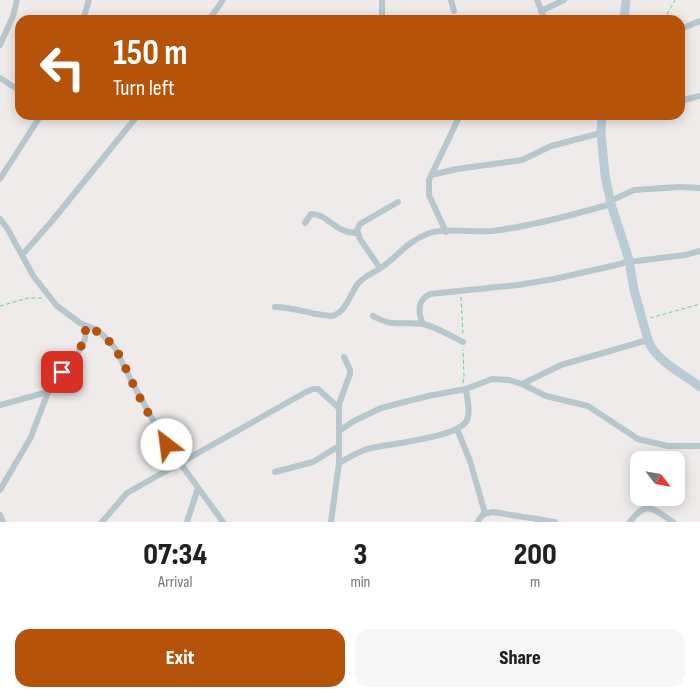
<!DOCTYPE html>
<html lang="en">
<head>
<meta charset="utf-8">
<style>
  body { margin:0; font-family:"Sofia Sans Condensed",sans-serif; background:#f6f6f6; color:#202124; height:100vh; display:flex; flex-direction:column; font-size:19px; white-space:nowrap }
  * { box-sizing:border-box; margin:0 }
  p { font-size:16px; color:#757577 }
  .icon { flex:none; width:28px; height:28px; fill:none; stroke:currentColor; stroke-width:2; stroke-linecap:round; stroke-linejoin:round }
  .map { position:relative; height:522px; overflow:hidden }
  .panel { display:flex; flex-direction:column; background:#fff; flex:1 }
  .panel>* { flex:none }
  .hud { position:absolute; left:15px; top:15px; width:670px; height:105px; border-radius:15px; box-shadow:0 2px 12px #0003; background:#b45309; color:#fff; overflow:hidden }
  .needle { width:32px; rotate:121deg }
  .controls { position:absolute; left:630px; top:451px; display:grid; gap:10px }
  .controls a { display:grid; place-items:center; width:55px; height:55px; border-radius:10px; background:#fff; box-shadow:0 2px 12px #0003; font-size:25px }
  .pin { position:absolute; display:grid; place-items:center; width:42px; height:42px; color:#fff; margin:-21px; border-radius:10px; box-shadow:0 2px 8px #0006 }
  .me { position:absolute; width:55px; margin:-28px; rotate:330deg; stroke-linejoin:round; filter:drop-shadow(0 0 4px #0008) }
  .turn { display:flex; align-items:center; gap:18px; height:105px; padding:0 15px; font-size:22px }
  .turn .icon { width:65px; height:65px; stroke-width:2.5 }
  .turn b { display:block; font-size:35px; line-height:42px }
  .eta { display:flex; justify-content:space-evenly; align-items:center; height:85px; text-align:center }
  .eta b { font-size:30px; font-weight:800; line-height:35px }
  .button { display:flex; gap:10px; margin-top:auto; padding:10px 15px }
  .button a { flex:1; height:58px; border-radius:15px; background:#b45309; color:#fff; font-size:20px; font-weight:800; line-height:58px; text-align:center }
  .button a+a { background:#f6f6f6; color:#202124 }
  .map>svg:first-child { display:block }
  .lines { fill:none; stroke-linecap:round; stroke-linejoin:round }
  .path { stroke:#67d58a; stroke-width:1; stroke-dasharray:4 2.5; stroke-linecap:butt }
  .street { stroke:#b7c7cd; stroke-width:6 }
  .secondary { stroke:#b9ccd6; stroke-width:9 }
  .route { stroke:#b45309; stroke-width:9; stroke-dasharray:0 16.2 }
</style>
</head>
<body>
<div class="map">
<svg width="700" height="522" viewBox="0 0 700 522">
  <rect width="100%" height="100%" fill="#efebeb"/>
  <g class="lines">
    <g class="path">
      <path d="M 664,20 L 675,0"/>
      <path d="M 461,297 L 463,335"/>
      <path d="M 0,306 L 28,298 L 42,298"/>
      <path d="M 650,318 L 700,304"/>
      <path d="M 463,383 L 464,376 L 463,349"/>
    </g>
    <g class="street">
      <path d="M 451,0 L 454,11"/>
      <path d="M 537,0 L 545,20"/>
      <path d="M 541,11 L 564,0"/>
      <path d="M 83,20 L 89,0"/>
      <path d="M 209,20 L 223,0"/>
      <path d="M 382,20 L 382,0"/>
      <path d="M 680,29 L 700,21"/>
      <path d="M 0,45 L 13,16 L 17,0"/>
      <path d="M 0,78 L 20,91"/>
      <path d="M 680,101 L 700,96"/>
      <path d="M 602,115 L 619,115"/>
      <path d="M 431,175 L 457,169 L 522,160 L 551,146 L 601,133"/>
      <path d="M 0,179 L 41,115"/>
      <path d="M 610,201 L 634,190 L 679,187 L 700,188"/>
      <path d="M 0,219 L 7,228 L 34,277 L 57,306 L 80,323 L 99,331 L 115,348 L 133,384 L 167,445 L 223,522"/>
      <path d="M 305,223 L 311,214 C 327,213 336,234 357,233"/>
      <path d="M 446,232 L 429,195 L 429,180 L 460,115"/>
      <path d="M 22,255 L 52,221 L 138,115"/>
      <path d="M 629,262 L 685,255 L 700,251"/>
      <path d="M 380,268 L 360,239 L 357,230 L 360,224 L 398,202"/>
      <path d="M 275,307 C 289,307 302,311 316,314 C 320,314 326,316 331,316 C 345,314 350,295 357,285 C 364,275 375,273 385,265 C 399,254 409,241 427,234 C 445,227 472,233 492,231 C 532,226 572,215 611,204"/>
      <path d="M 373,316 C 394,328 402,321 423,324 C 437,327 450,336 463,342"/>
      <path d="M 423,324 C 418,313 417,300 430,294 L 518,285 L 554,279 L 621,264 L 629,260"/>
      <path d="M 522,384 L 561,365 L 648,340"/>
      <path d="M 0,405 L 48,392"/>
      <path d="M 457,429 L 470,461 L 485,513"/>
      <path d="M 339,431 L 354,421 L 381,408 L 428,396 L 466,389 L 492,379 L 509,380 L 522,384 L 546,396 L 588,406 L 638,439 L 668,446 L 700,446"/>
      <path d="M 339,463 C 348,458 358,452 367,449 C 386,444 459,438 467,420 C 471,411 467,399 466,389"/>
      <path d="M 275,472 L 313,462 L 339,446"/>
      <path d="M 0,490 L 31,437 L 48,392 L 55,380 L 76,356 L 82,346 L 85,339 L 86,326"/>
      <path d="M 0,515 L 3,522"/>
      <path d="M 102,522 L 127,493 L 306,392 L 313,389 L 318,389 L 339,408"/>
      <path d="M 187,522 L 198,488"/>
      <path d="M 331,522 L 339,463 L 339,404 L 350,374 L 350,370 L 344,357"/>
      <path d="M 478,522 C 481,514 485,513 493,512 L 555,522"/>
      <path d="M 630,522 C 647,499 653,509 673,522"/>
    </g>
    <g class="secondary">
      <path d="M 624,20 L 626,0"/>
      <path d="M 602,115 L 601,133 L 605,175 L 611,204 L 629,260 L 634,290 L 648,340 C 656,362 683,373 700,387"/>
    </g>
  </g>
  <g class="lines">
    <path class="route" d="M 62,372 C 76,354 84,349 86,326 C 115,338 120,357 133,384 C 143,405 155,425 167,445"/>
  </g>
</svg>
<div class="controls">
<a><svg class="needle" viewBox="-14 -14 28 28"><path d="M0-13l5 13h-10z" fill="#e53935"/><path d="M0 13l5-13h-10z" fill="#757577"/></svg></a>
</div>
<div class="pin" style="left:62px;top:372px;background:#d93025"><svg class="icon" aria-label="arrive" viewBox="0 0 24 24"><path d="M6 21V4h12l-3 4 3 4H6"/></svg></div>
<svg class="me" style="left:167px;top:445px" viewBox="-20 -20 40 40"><circle r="19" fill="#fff"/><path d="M0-13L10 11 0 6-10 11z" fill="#b45309"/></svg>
<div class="hud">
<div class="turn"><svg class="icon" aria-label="left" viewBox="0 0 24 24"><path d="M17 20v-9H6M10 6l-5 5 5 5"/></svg><div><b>150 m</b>Turn left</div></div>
</div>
</div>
<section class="panel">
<div class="eta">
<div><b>07:34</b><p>Arrival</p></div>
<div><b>3</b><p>min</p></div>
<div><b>200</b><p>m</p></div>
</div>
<div class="button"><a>Exit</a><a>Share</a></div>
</section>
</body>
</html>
